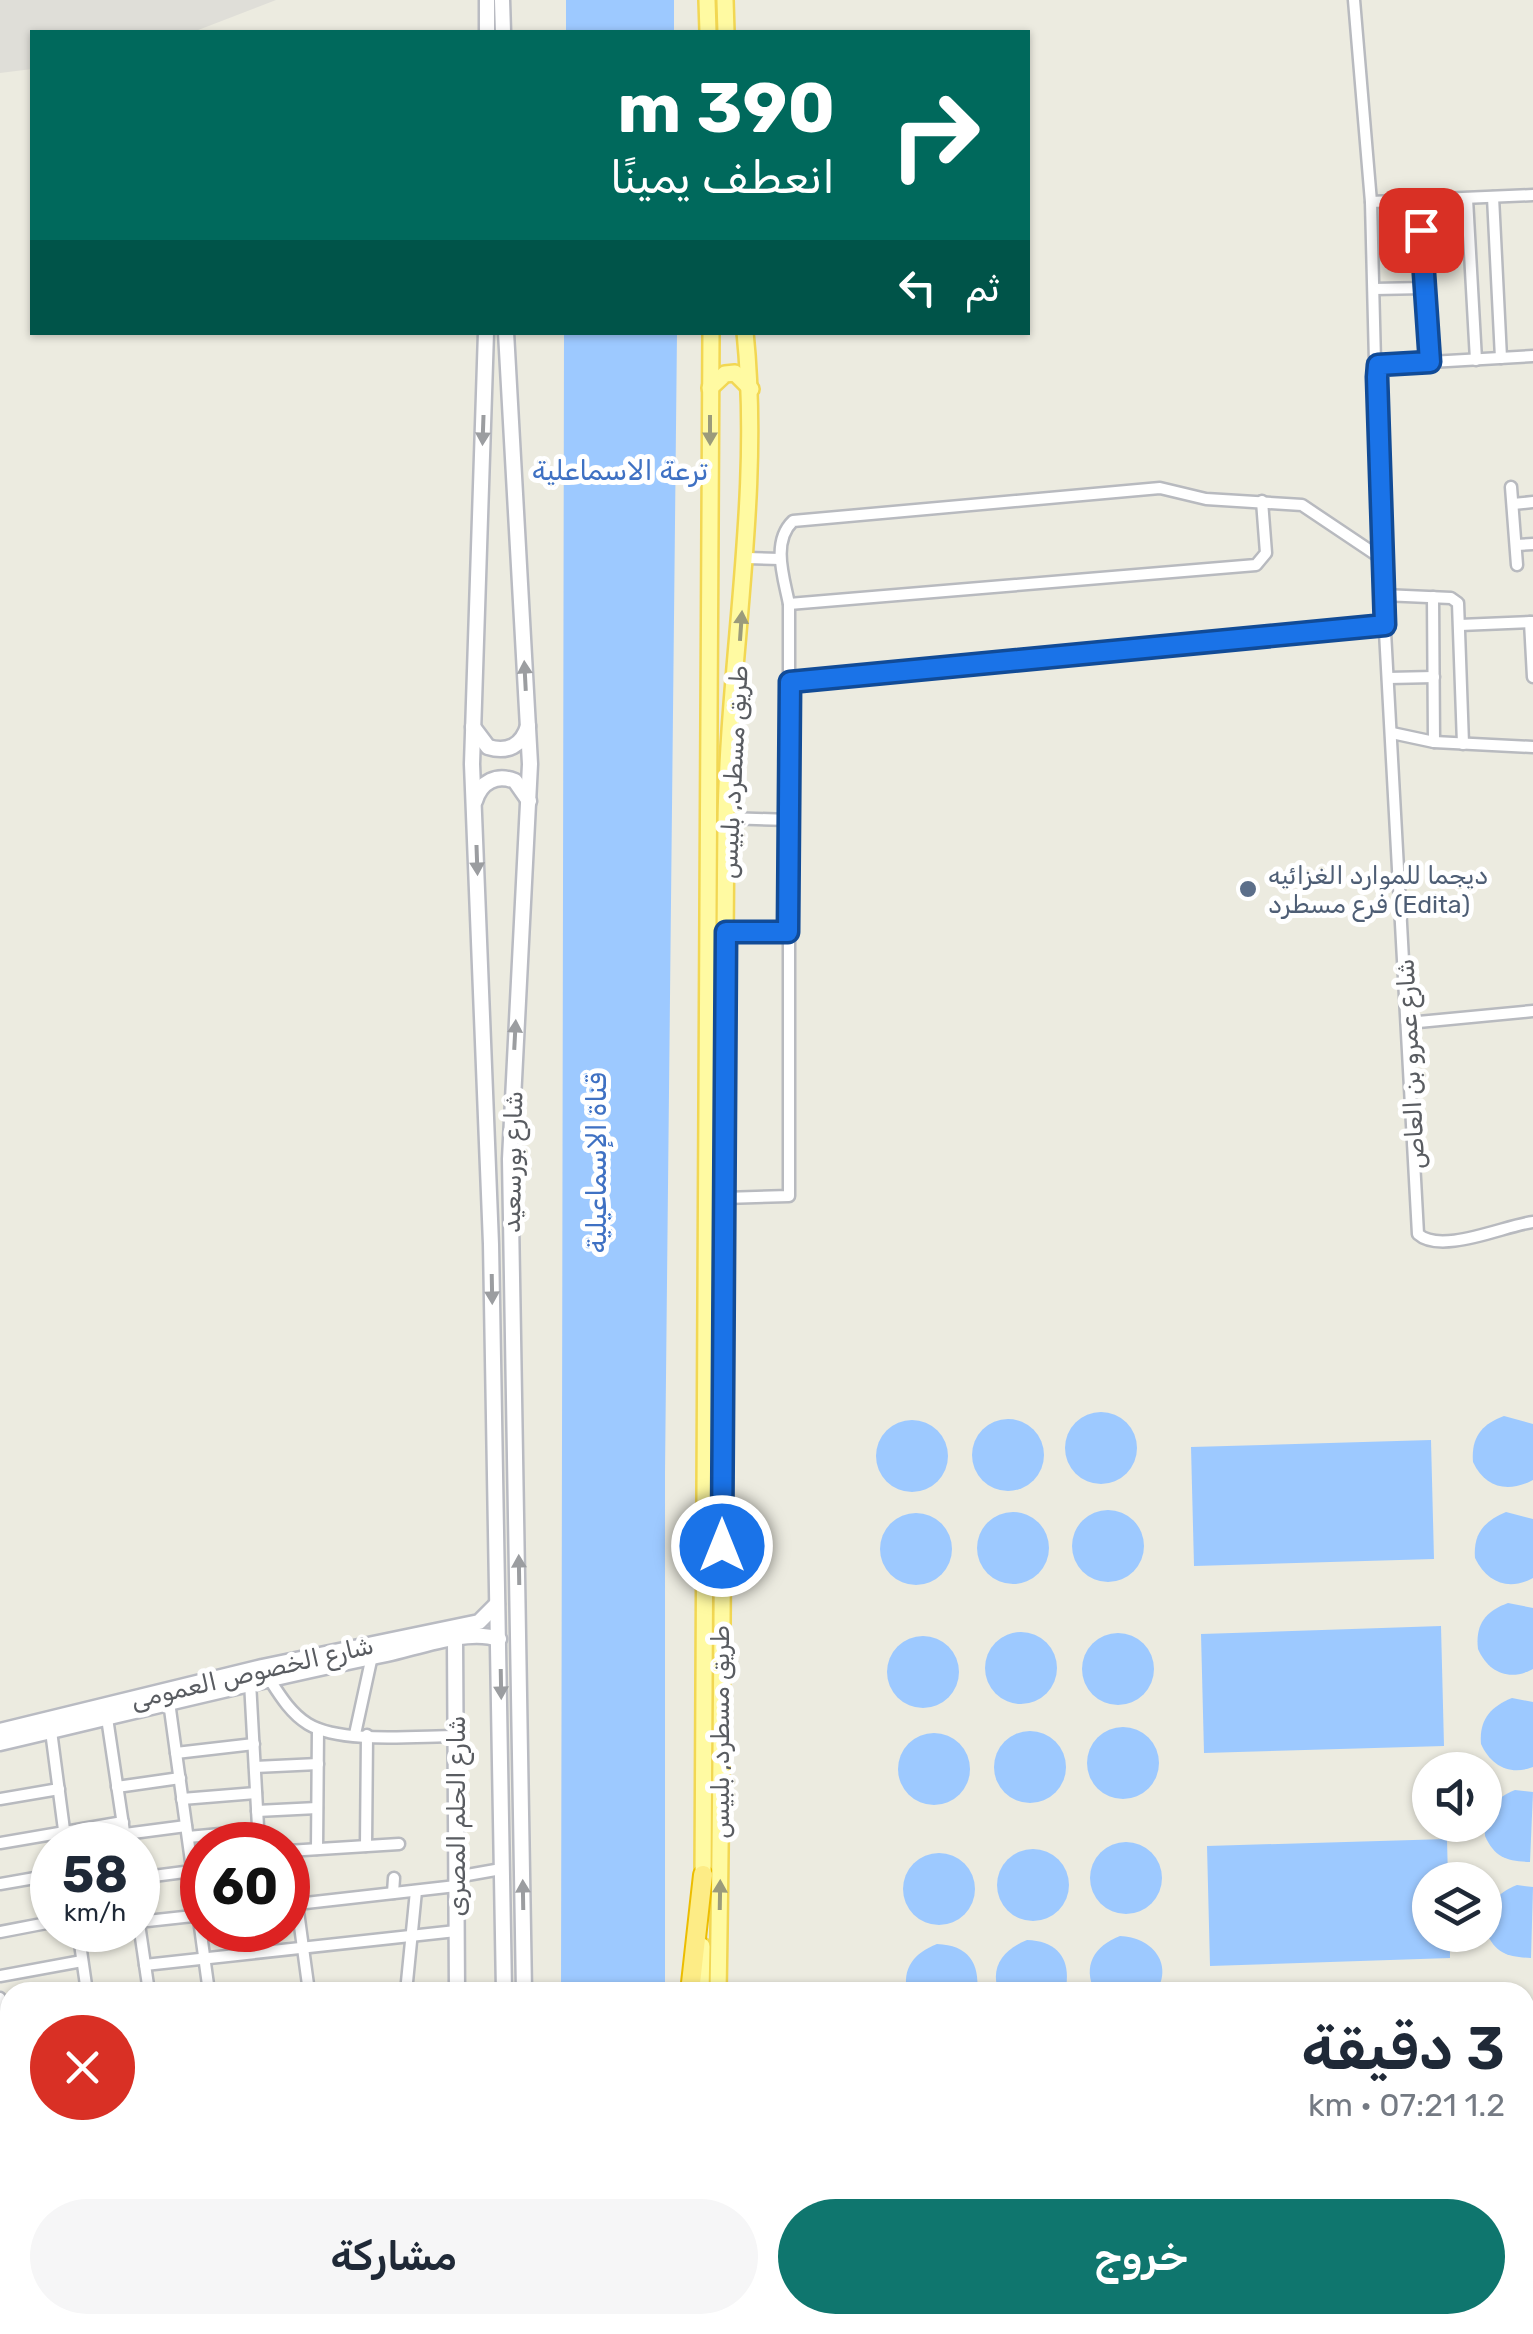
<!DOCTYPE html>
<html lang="ar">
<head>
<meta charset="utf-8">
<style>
  body { margin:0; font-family:Rubik,"Noto Sans Arabic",sans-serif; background:#f6f6f7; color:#1f2937; direction:rtl; height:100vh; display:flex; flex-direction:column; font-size:38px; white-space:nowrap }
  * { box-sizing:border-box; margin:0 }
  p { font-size:32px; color:#747a83 }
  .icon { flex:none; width:55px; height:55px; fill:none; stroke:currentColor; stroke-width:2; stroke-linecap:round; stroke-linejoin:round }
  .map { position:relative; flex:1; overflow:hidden; direction:ltr }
  .sheet { position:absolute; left:0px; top:1982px; width:1535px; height:352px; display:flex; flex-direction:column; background:#fff; border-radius:30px 30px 0 0; box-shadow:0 2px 8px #0004; direction:rtl }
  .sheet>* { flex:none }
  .top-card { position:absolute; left:30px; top:30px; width:1000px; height:305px; border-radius:0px; box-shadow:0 2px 8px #0004; direction:rtl; background:#00695c; color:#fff; overflow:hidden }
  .tools { position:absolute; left:1412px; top:1752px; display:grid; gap:20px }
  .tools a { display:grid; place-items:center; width:90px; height:90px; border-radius:50%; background:#fff; box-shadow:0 2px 8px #0004; font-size:50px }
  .speed { position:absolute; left:30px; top:1822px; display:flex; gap:20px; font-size:50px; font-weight:700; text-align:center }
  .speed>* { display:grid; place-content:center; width:130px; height:130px; border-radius:50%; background:#fff; box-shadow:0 2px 8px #0004; line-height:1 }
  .speed small { font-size:25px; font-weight:400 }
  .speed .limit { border:15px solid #d22; background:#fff; color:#111 }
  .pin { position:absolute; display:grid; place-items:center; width:85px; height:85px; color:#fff; margin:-42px; border-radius:20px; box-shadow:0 5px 15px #0006 }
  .me { position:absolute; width:110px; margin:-55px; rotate:0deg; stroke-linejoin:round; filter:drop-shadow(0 0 8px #0008) }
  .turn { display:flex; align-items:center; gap:35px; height:210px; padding:0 30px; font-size:45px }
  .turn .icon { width:130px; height:130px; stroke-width:2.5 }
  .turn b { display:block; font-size:70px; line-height:85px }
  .then { display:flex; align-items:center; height:95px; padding:0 30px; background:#0003; gap:20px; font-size:38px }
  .round { display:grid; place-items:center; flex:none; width:105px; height:105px; border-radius:52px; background:#f6f6f7 }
  .head { display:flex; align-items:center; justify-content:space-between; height:170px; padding:0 30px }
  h1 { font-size:60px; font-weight:600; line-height:75px }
  .button { display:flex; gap:20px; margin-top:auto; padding:20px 30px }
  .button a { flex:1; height:115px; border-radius:60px; background:#0f766e; color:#fff; font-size:40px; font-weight:600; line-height:115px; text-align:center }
  .button a+a { background:#f6f6f7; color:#1f2937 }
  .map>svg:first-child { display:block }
  .industrial { fill:#dfded8 }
  .water { fill:#9dc9ff }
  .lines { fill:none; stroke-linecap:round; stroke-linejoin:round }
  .street-casing { stroke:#b8babf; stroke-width:15 }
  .secondary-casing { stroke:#b9bbc2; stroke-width:19 }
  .primary-casing { stroke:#f2d753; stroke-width:20 }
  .highway-casing { stroke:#ecbd00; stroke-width:22 }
  .street { stroke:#fff; stroke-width:10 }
  .secondary { stroke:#fff; stroke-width:14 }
  .primary { stroke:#fffaa2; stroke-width:15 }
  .highway { stroke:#fdec86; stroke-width:18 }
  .oneway { fill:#9b9da0 }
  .oneway2 { fill:#9b9b7b }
  .route-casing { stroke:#114b97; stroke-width:25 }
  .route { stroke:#1a73e8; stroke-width:18 }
  .service-dot { fill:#5c6f8a; stroke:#fff; stroke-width:4 }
  .labels { text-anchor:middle; stroke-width:10; stroke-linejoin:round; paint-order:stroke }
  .street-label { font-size:25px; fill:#595c61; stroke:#fff }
  .service-label { font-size:25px; fill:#4e5e75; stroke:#fff; text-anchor:start }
  .water-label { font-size:28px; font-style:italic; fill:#3f71c3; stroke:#fff }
</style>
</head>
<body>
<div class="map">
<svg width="1533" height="2334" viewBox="0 0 1533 2334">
  <rect width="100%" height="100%" fill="#ecebe0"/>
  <path class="industrial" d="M 0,0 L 276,0 L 193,32 L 32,32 L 32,69 L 0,73 Z"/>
  <g class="water">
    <rect x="566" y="0" width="108" height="32"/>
    <path d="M 564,333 L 677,333 L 665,1472 L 665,1992 L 561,1992 Z"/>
    <circle cx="1101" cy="1448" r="36"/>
    <path d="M 1504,1416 L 1533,1424 L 1533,1480 C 1508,1493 1485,1488 1473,1462 C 1471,1437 1482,1424 1504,1416 Z"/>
    <circle cx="1008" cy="1455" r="36"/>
    <circle cx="912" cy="1456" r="36"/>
    <path d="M 1431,1440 L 1434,1559 L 1194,1566 L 1191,1447 Z"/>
    <circle cx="1108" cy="1546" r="36"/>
    <circle cx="1013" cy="1548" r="36"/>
    <path d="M 1506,1512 L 1533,1519 L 1533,1578 C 1509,1591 1487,1583 1475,1558 C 1473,1534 1484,1521 1506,1512 Z"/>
    <circle cx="916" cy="1549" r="36"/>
    <path d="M 1508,1603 L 1533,1608 L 1533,1669 C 1509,1682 1488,1672 1478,1649 C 1475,1624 1486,1611 1508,1603 Z"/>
    <path d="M 1441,1626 L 1444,1746 L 1204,1753 L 1201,1634 Z"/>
    <circle cx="1021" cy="1668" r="36"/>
    <circle cx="1118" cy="1669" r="36"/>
    <circle cx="923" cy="1672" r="36"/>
    <path d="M 1512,1698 L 1533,1702 L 1533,1767 C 1510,1776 1491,1766 1481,1744 C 1479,1720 1490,1707 1512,1698 Z"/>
    <circle cx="1123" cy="1763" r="36"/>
    <circle cx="1030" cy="1767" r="36"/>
    <circle cx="934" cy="1769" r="36"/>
    <path d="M 1515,1790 L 1533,1792 L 1530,1862 C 1507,1861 1495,1858 1485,1836 C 1483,1813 1493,1799 1515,1790 Z"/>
    <path d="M 1447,1839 L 1448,1880 L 1430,1880 L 1430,1935 L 1450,1935 L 1450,1958 L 1210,1966 L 1207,1846 Z"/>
    <circle cx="1126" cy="1878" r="36"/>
    <circle cx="1033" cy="1885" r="36"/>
    <circle cx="939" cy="1889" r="36"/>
    <path d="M 1517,1885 L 1533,1887 L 1531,1958 C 1508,1957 1496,1954 1486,1932 C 1484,1907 1495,1894 1517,1885 Z"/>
    <path d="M 1120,1936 C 1151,1937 1174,1963 1156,1992 L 1095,1992 C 1082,1966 1094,1946 1120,1936 Z"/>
    <path d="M 1027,1940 C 1060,1941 1072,1962 1065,1992 L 999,1992 C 989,1967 1004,1949 1027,1940 Z"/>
    <path d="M 937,1944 C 968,1945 980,1963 977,1992 L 907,1992 C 902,1968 914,1953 937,1944 Z"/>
    <path d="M 562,2325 L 667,2325 L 670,2334 L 562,2334 Z"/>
  </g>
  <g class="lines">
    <g class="street-casing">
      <g id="street">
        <path d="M 1354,0 L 1371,202 L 1379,522 L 1418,1234 C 1441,1255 1506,1225 1533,1222"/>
        <path d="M 1493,197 L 1501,358"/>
        <path d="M 1467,199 L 1476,360"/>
        <path d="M 1419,200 L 1430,362"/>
        <path d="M 1371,202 L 1533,195"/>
        <path d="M 1374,289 L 1425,288"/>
        <path d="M 1378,365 L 1533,356"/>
        <path d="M 1511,487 L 1517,565"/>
        <path d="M 1513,504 L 1533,502"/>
        <path d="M 1516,545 L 1533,544"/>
        <path d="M 747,558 L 780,559"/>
        <path d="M 1383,595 L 1451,598 L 1458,603 L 1463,744"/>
        <path d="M 1433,597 L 1434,742"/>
        <path d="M 789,604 L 1256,565 L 1266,553 L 1262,501"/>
        <path d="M 1530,622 L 1533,677"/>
        <path d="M 1460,625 L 1533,622"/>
        <path d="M 1388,678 L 1434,677"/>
        <path d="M 790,682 L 1385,625"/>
        <path d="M 1392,733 L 1434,742 L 1533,747"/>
        <path d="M 726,818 L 790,820"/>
        <path d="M 726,932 L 788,932"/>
        <path d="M 1408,1023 L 1533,1011"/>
        <path d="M 724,1198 L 789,1196 L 789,604 C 784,578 771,542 793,521 L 1160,488 L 1206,499 L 1302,505 L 1381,558"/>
        <path d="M 268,1677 C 279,1694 290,1713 308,1724 C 341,1744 416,1736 455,1736"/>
        <path d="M 250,1682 L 259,1845"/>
        <path d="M 169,1702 L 209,1992"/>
        <path d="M 107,1718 L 126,1845"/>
        <path d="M 51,1731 L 66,1845"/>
        <path d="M 355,1734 L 372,1656"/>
        <path d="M 176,1753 L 254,1744"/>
        <path d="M 255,1767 L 318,1764"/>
        <path d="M 117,1787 L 180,1778"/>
        <path d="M 0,1799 L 59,1789"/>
        <path d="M 182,1799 L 256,1793"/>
        <path d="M 257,1811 L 317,1808"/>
        <path d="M 125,1834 L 186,1826"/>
        <path d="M 188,1837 L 231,1833"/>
        <path d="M 0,1843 L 123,1822"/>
        <path d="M 366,1846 L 367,1735"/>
        <path d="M 317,1849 L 318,1729"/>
        <path d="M 288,1851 L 399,1844"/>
        <path d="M 456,1877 L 501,1869"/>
        <path d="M 138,1878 L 192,1871"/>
        <path d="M 0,1884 L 52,1875"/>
        <path d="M 393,1893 L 394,1878"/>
        <path d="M 297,1904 L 309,1992"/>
        <path d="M 288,1905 L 456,1886"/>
        <path d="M 138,1917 L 149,1992"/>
        <path d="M 138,1922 L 202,1915"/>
        <path d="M 78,1930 L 87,1992"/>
        <path d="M 0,1932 L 52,1922"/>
        <path d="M 145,1965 L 456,1931"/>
        <path d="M 0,1976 L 82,1961"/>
        <path d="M 406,1992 L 416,1891"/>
        <path d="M 0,1998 L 10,2058"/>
        <path d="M 1528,2051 L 1533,2326"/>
        <path d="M 0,2065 L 10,2063"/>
        <path d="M 0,2101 L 10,2100"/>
        <path d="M 0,2142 L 10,2141"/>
        <path d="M 0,2182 L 10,2181"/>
        <path d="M 0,2225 L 10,2224"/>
        <path d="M 0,2291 L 10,2290"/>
        <path d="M 996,2325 L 1004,2334"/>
        <path d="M 1018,2325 L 1018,2334"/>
        <path d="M 1370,2325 L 1370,2334"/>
        <path d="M 1456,2325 L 1456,2334"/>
        <path d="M 1492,2325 L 1493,2334"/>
        <path d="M 21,2334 L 108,2325"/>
        <path d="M 1057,2334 L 1057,2325"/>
        <path d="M 1304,2334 L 1304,2325"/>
        <path d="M 1418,2334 L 1418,2325"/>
      </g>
    </g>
    <g class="secondary-casing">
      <g id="secondary">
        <path d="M 487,0 L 487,32"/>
        <path d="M 502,0 L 503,32"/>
        <path d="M 486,332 L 472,764 L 491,1244 L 504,1992"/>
        <path d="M 506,332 L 530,764 L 510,1159 L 524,1992"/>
        <path d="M 473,727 L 488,747 C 507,753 522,746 528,726"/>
        <path d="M 475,801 C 481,781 497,774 515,781 L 529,801"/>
        <path d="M 455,1640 L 457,1992"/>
        <path d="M 0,1731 L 262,1667 L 479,1622 L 497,1604"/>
        <path d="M 0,1743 C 129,1713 257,1680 387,1654 C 419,1647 468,1628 499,1639"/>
        <path d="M 502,2325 L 502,2334"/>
        <path d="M 222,2334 L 226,2325"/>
        <path d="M 523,2334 L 523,2325"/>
      </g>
    </g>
    <g class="primary-casing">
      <g id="primary">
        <path d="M 707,0 L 708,32"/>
        <path d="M 725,0 L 726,32"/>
        <path d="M 710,388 L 725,374 L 735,373 L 751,389"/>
        <path d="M 703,1883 L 711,332"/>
        <path d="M 701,1992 L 702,1946"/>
        <path d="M 718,1992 C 725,1603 722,1213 726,824 C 728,660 762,497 745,332"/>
        <path d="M 699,2325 L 699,2334"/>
        <path d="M 713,2334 L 713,2325"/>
        <path d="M 730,2334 L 730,2325"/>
      </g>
    </g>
    <g class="highway-casing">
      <g id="highway">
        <path d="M 690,1992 L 703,1875"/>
        <path d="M 941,2325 L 950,2334"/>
        <path d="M 969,2325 L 977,2334"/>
        <path d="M 236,2334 L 241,2325"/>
        <path d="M 261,2334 L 267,2325"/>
        <path d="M 666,2334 L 669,2325"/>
        <path d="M 759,2334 L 771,2325"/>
      </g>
    </g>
    <use href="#street" class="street"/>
    <use href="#secondary" class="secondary"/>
    <use href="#primary" class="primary"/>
    <use href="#highway" class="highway"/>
  </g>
  <defs><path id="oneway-solid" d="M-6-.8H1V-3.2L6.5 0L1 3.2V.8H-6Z" transform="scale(2.5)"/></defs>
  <g class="oneway">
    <use href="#oneway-solid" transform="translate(483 430) rotate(92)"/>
    <use href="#oneway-solid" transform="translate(525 676) rotate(-93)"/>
    <use href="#oneway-solid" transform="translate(477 860) rotate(88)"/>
    <use href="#oneway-solid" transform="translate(515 1035) rotate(-87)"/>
    <use href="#oneway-solid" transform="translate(492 1289) rotate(89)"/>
    <use href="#oneway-solid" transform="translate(519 1570) rotate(-91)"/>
    <use href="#oneway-solid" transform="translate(501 1684) rotate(89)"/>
    <use href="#oneway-solid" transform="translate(523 1895) rotate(-91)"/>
  </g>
  <g class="oneway2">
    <use href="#oneway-solid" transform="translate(710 430) rotate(90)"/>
    <use href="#oneway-solid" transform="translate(741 626) rotate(-86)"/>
    <use href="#oneway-solid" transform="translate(720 1895) rotate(-89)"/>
  </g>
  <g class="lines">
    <g class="route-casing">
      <path id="route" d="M 722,1546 L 726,932 L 788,932 L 790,682 L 1385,625 L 1377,377 L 1378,365 L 1430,362 L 1421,230"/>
    </g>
    <use href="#route" class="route"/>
  </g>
  <circle class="service-dot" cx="1248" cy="889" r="10"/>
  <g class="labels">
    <g class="street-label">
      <text transform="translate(733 772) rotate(-87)" y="9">طريق مسطرد, بلبيس</text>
      <text transform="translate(1410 1064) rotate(-93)" y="9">شارع عمرو بن العاص</text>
      <text transform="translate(512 1162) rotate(-89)" y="9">شارع بورسعيد</text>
      <text transform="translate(252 1672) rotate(-13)" y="9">شارع الخصوص العمومى</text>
      <text transform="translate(720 1732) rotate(-90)" y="9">طريق مسطرد, بلبيس</text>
      <text transform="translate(456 1816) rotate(-90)" y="9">شارع الحلم المصرى</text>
    </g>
    <g class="service-label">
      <text x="1268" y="884">ديجما للموارد الغزائيه<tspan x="1268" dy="29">فرع مسطرد (Edita)</tspan></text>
    </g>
    <g class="water-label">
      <text x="620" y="480">ترعة الاسماعلية</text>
      <text transform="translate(596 1163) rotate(-90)" y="10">قناة الإسماعيلية</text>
    </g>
  </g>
</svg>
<div class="tools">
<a><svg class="icon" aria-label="sound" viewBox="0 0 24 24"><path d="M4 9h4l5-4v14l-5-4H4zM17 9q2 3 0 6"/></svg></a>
<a><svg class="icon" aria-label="layers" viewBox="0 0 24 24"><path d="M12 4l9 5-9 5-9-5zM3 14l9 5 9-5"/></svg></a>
</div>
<div class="speed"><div>58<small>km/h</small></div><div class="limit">60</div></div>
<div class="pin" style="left:1421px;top:230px;background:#d93025"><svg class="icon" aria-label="arrive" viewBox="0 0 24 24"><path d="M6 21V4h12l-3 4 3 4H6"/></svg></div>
<svg class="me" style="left:722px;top:1546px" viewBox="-20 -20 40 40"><circle r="17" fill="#1a73e8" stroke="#fff" stroke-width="3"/><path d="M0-11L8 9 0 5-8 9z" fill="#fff"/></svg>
<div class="top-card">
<div class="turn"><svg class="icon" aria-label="right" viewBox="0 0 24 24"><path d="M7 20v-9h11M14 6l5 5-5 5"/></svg><div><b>390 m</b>انعطف يمينًا</div></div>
<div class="then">ثم<svg class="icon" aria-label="left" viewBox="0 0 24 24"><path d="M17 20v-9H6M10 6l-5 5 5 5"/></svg></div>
</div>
<section class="sheet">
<div class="head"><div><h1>3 دقيقة</h1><p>1.2 km · 07:21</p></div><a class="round" style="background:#d93025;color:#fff"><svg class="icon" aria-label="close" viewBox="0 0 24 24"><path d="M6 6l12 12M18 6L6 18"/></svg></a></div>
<div class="button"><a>خروج</a><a>مشاركة</a></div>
</section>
</div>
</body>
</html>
